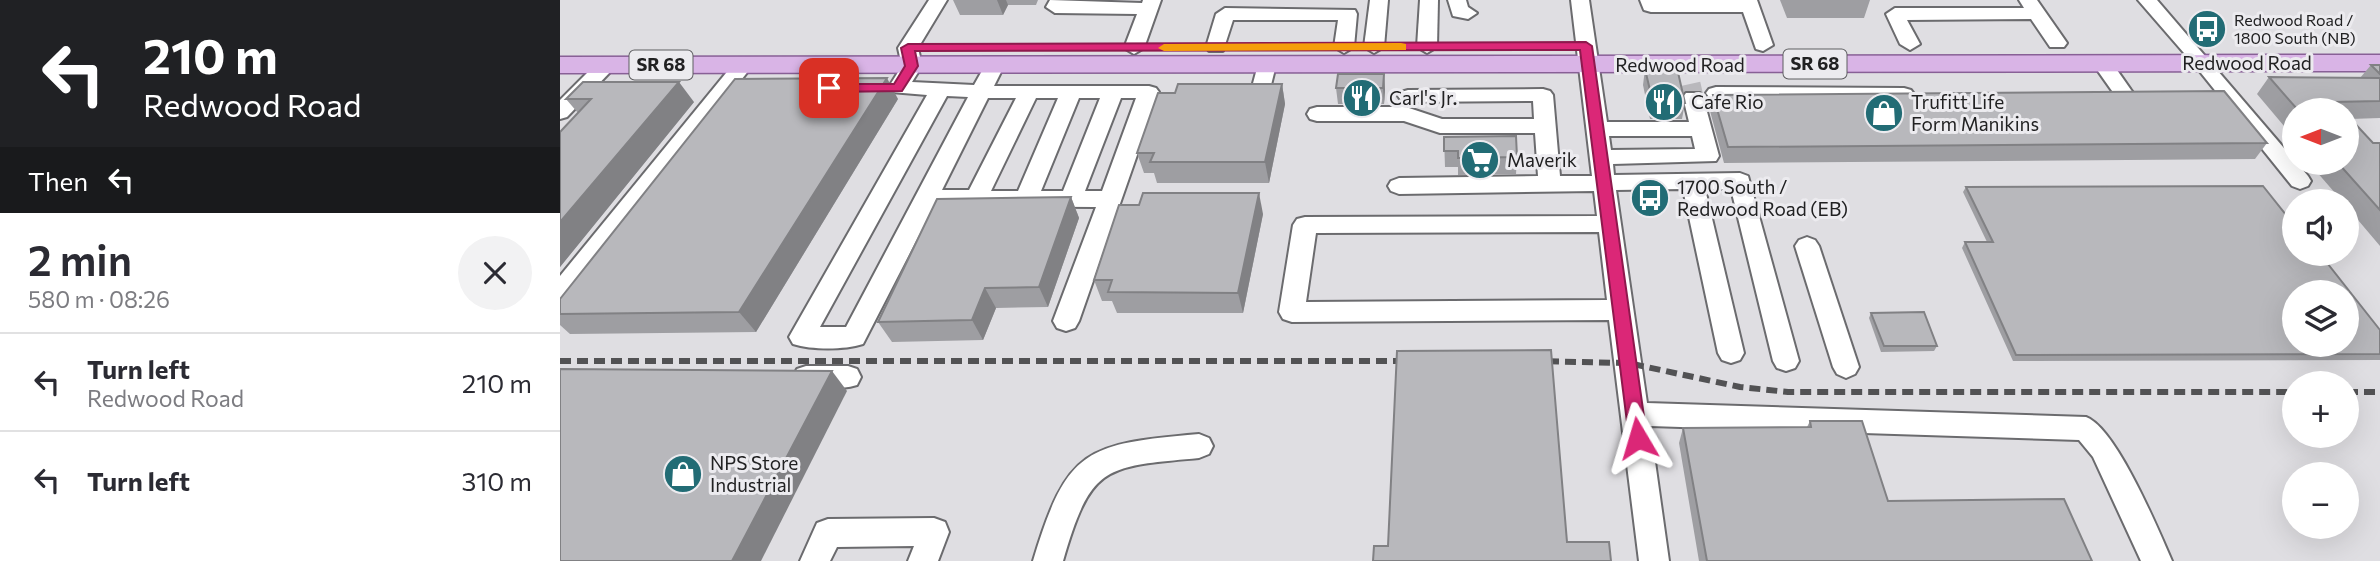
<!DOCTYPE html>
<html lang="en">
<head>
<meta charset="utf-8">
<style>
  body { margin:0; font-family:Commissioner,sans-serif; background:#f2f2f3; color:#2b2b33; height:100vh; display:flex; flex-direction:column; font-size:26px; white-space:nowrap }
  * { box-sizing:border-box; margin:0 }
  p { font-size:23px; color:#7c7c81 }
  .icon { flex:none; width:38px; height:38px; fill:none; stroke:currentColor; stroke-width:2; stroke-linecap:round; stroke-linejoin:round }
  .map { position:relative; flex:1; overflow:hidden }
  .side { display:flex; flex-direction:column; background:#fff; width:560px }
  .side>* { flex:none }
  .hud { background:#202124; color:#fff; overflow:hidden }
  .needle { width:46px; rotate:270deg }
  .controls { position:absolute; left:1722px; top:98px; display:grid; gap:14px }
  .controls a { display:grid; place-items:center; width:77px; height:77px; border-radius:50%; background:#fff; box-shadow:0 7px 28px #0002; font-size:35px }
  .pin { position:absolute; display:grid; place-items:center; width:60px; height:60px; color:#fff; margin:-30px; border-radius:14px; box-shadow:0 4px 10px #0006 }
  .me { position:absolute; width:77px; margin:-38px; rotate:353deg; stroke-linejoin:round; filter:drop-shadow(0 0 5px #0008) }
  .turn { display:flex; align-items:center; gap:24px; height:147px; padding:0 28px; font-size:32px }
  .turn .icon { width:91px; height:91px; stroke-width:2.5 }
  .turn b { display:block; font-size:49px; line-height:60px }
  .then { display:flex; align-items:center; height:66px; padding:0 28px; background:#0003; gap:14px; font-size:26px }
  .round { display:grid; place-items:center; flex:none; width:74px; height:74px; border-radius:37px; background:#f2f2f3 }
  .summary { display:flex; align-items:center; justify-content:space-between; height:119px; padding:0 28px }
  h1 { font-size:42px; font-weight:600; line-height:52px }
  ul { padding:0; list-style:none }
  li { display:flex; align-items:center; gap:21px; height:98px; padding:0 28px; border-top:2px solid #e1e1e2 }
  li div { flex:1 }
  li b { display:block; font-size:26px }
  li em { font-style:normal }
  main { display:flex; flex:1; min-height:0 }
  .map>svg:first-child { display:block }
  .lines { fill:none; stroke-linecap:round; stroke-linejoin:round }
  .minor-tunnel { stroke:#b9b8bc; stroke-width:21; stroke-dasharray:21 10; stroke-linecap:butt }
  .minor-casing { stroke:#6b6b6e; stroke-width:4 }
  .major-casing { stroke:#886096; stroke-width:3 }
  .minor { fill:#fff; fill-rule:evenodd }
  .major { fill:#d9b4e6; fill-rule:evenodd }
  .rail { stroke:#525254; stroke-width:6; stroke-dasharray:11 6; stroke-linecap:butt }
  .wall { fill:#9e9ea2 }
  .shaded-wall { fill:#818184 }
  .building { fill:#b8b8bc; stroke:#818184; stroke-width:2; fill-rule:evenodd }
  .route { fill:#db2777; stroke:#8e194d; stroke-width:2 }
  .slow { fill:#f59e0b }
  .labels { text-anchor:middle; stroke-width:6; stroke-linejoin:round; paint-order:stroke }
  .far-poi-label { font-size:16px; fill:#212122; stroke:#ecebef; text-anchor:start }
  .shield { fill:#ecebef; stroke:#5e5e60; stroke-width:2 }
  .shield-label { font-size:18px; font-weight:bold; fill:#212122 }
  .street-label { font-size:19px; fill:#212122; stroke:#ecebef }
  .poi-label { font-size:19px; fill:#212122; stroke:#ecebef; text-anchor:start }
</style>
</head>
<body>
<main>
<section class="side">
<div class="hud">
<div class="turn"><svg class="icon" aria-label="left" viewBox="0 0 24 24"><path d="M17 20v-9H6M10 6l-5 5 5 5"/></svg><div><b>210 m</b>Redwood Road</div></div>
<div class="then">Then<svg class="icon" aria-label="left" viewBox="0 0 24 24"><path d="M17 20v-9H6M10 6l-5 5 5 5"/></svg></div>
</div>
<div class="summary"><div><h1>2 min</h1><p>580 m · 08:26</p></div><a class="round"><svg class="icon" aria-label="close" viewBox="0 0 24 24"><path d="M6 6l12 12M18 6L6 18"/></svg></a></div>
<ul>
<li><svg class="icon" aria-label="left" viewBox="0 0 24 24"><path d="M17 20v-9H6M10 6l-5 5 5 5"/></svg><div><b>Turn left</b><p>Redwood Road</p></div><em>210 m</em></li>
<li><svg class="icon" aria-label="left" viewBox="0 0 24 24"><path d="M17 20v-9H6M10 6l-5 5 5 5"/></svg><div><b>Turn left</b></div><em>310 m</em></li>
</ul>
</section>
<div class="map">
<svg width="1820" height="561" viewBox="0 0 1820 561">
  <rect width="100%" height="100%" fill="#dfdee2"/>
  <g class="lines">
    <path class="minor-tunnel" d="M 1130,84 L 1133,97"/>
    <g class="minor-casing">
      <g id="minor">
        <path d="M 369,0 L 387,0 L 358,48 L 362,66 L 352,82 L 414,85 L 427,62 L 441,62 L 444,66 L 434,86 L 589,86 L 596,88 L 599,92 L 519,321 L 515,328 L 506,331 L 497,328 L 493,321 L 536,207 L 374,206 L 303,344 C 284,350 252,350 233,344 L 229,337 L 233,330 L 367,95 L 331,92 L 328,88 L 342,66 L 338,48 ZM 387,96 L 408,97 L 286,327 L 260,327 ZM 428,98 L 456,98 L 409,190 L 382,190 ZM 476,98 L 498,98 L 458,191 L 431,191 ZM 519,98 L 540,98 L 503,191 L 481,191 ZM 561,98 L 576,98 L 542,191 L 525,191 Z"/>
        <path d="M 490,0 L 582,3 L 583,0 L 601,0 L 584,48 L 574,54 L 564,48 L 577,14 L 495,13 L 486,7 Z"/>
        <path d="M 810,0 L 828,0 L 824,47 L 814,53 L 804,47 Z"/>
        <path d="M 860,0 L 878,0 L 877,47 L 867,53 L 857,47 Z"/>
        <path d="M 888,0 L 906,0 L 908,7 L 917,13 L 908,19 L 893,16 Z"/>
        <path d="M 1011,0 L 1029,0 L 1047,122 L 1129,122 L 1123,97 L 1126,93 L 1140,93 L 1143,97 L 1159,156 L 1156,161 L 1053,164 L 1054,175 L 1180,173 L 1188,176 L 1239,361 L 1235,368 L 1226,371 L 1217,368 L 1213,361 L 1171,189 L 1145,189 L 1184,353 L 1180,360 L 1171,363 L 1162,360 L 1158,353 L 1123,189 L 1056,190 L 1087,403 L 1526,417 C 1556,428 1598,529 1612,561 L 1581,561 L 1533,457 L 1519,440 L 1090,426 L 1109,561 L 1079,561 L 1049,320 L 732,322 L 723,319 L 719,312 L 733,225 L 737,219 L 745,217 L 1037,216 L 1034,191 L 839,194 L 831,191 L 828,186 L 831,181 L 839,178 L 978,176 L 975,133 L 880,133 L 844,121 L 757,121 L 750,119 L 747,114 L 750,109 L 757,107 L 846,107 L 882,119 L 974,119 L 973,101 L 848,102 L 841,100 L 838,96 L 841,92 L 848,90 L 983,89 L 990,91 L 993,95 L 1000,176 L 1032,176 ZM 1049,136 L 1132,136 L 1135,149 L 1051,150 ZM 1039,232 L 1047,300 L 746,302 L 756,233 Z"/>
        <path d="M 1080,0 L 1197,0 L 1213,45 L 1203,51 L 1196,49 L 1183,12 L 1091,12 L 1084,10 Z"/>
        <path d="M 1459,0 L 1477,0 L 1507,43 L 1504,47 L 1490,47 L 1471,19 L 1347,20 L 1360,44 L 1350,50 L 1340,44 L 1326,14 L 1335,8 L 1464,8 Z"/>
        <path d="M 1578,0 L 1597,0 L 1748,176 L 1751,181 L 1748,186 L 1740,189 L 1732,186 L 1637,68 Z"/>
        <path d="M 665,8 L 795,10 L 797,14 L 794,47 L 784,53 L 774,47 L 778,20 L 673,20 L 663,51 L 649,51 L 646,47 L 656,14 Z"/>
        <path d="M 1543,58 L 1550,60 L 1571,90 L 1574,94 L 1571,98 L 1557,98 L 1533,64 L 1536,60 Z"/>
        <path d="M 46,59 L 53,61 L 56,65 L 53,69 L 7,117 L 0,119 L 0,100 L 39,61 Z"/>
        <path d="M 706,59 L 713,61 L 716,65 L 708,97 L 671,98 L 668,94 L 671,90 L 692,87 L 699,61 Z"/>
        <path d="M 182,60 L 189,62 L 192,66 L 189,70 L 9,300 L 0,302 L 0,276 L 175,62 Z"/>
        <path d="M 1156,87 L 1344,88 L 1351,90 L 1354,94 L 1351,98 L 1344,100 L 1149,97 L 1146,93 L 1149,89 Z"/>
        <path d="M 1247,237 L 1255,240 L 1259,246 L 1299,367 L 1295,374 L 1286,378 L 1277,374 L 1273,367 L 1235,246 L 1239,240 Z"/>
        <path d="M 246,366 L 288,366 L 297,369 L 301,377 L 297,385 C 280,390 254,390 237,385 L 233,377 L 237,369 Z"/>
        <path d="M 639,434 L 649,438 L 653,446 L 649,454 L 639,458 C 545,467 531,464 503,561 L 473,561 C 507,448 526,444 639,434 Z"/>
        <path d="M 374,518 L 385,522 L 389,532 L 378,561 L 348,561 L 354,546 L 277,547 L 270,561 L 240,561 L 257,523 L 268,519 Z"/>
      </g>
    </g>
    <g class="major-casing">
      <path id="major" d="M 1820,55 L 1820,71 L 0,73 L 0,57 Z"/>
    </g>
    <use href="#minor" class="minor"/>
    <use href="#major" class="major"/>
    <g class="rail">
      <path d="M 0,361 L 855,361"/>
      <path d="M 971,361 L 1068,363 L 1180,387 L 1228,392 L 1734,392"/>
      <path d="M 1787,392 L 1820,392"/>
    </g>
  </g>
  <g class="wall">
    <path d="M 393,0 L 478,0 L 476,5 L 448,5 L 443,15 L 400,15 Z"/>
    <path d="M 1220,0 L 1310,0 L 1304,18 L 1227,18 Z"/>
    <path d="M 1811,65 L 1820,65 L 1820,118 L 1790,119 L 1813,143 L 1820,143 L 1820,246 L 1787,207 L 1787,201 L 1782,201 L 1749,163 L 1787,163 L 1787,110 L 1734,110 L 1734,126 L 1724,126 L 1697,94 L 1709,77 L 1800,78 Z"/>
    <path d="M 1085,69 L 1125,103 L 1122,119 L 1090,119 L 1083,85 Z"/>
    <path d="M 824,74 L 825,90 L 824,104 L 778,104 L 776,88 Z"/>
    <path d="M 722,84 L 725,104 L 709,183 L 597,183 L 594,173 L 584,173 L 577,153 L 615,93 Z"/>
    <path d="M 1153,95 L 1707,143 L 1695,159 L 1164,163 L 1150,111 Z"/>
    <path d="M 6,99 L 134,102 L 0,267 L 0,132 L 18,113 Z"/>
    <path d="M 338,99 L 196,332 L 10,334 L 0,325 L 0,299 Z"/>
    <path d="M 884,137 L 957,157 L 956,174 L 898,175 L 898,167 L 885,167 Z"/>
    <path d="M 1406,187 L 1734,225 L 1820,330 L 1820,360 L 1453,361 L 1402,248 L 1405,242 L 1427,242 L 1403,192 Z"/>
    <path d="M 511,197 L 519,218 L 488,307 L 436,308 L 423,340 L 332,342 L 318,322 Z"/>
    <path d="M 703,214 L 683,313 L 557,313 L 552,301 L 542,301 L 534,280 Z"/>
    <path d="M 1311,313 L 1377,346 L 1374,351 L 1321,352 L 1309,318 Z"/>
    <path d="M 1250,421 L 1328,501 L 1532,561 L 1139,561 L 1119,443 L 1123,428 L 1247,427 Z"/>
  </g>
  <g class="shaded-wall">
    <path d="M 437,0 L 446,0 L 448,5 L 443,15 Z"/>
    <path d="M 824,74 L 825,90 L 824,104 L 823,88 Z"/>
    <path d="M 327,78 L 338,99 L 196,332 L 179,312 Z"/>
    <path d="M 119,82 L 134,102 L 0,267 L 0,222 Z"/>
    <path d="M 722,84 L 725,104 L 709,183 L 705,162 Z"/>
    <path d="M 699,193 L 703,214 L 683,313 L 678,293 Z"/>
    <path d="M 511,197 L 519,218 L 488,307 L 479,287 Z"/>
    <path d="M 425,288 L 436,308 L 423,340 L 412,320 Z"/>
    <path d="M 272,371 L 287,391 L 201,561 L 172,561 Z"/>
  </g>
  <g class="building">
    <path d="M 1811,65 L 1820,65 L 1820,74 Z"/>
    <path d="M 1117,68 L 1125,103 L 1093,103 L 1085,69 Z"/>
    <path d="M 778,74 L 824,74 L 823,88 L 776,88 Z"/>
    <path d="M 1709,77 L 1820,78 L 1820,101 L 1774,102 L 1782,110 L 1760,110 L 1759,108 L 1737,109 Z"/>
    <path d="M 327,78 L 179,312 L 0,314 L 0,299 L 175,79 Z"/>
    <path d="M 23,82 L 119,82 L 0,222 L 0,132 L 31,99 L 6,99 Z"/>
    <path d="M 618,84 L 722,84 L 705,162 L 590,162 L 594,153 L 577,153 L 598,93 L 615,93 Z"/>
    <path d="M 1664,91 L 1707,143 L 1168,147 L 1153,95 Z"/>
    <path d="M 1787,115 L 1813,143 L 1820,143 L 1820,210 L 1778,163 L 1787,163 L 1787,143 L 1791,143 L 1787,139 Z"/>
    <path d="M 956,136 L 957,157 L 898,158 L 898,151 L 884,151 L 884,137 Z"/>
    <path d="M 1703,186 L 1734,225 L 1734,254 L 1760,254 L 1820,330 L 1820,354 L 1456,355 L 1405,242 L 1433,242 L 1406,187 ZM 1734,292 L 1787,292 L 1787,345 L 1734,345 Z"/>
    <path d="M 583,193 L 699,193 L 678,293 L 548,292 L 552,280 L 534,280 L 559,205 L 579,205 Z"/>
    <path d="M 511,197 L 479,287 L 425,288 L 412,320 L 318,322 L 377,199 Z"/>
    <path d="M 1364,312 L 1377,346 L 1324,346 L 1311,313 Z"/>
    <path d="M 991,350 L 1007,542 L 1049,542 L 1051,561 L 813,561 L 814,546 L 828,546 L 837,351 Z"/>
    <path d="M 0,369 L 272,371 L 172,561 L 0,561 Z"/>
    <path d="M 1250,421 L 1302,421 L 1328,501 L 1504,499 L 1532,561 L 1147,561 L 1123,428 L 1251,427 Z"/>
  </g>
  <path class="route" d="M 1026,42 L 1032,46 L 1087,438 L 1084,444 L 1078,446 L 1071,444 L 1069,438 L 1020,50 L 355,51 L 358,66 L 342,91 L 269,92 L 263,88 L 269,84 L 334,84 L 345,66 L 341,48 L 348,44 Z"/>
  <path class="slow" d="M 841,43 L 846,44 L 846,50 L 604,51 L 598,48 L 604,44 Z"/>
  <defs>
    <g id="bus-disc" transform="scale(2.0125)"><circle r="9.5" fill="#226c75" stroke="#ecebef"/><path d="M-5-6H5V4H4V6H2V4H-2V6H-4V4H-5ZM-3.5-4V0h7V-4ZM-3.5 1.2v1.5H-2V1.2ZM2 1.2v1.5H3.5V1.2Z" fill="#fff"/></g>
    <g id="restaurant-disc" transform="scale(2.0125)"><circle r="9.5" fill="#226c75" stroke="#ecebef"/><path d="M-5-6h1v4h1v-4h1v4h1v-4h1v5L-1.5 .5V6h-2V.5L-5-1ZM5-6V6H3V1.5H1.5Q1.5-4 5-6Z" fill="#fff"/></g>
    <g id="shop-disc" transform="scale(2.0125)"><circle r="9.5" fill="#226c75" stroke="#ecebef"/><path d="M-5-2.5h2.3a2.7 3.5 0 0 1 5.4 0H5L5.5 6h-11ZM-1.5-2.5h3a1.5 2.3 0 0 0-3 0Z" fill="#fff"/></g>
    <g id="supermarket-disc" transform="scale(2.0125)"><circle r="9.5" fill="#226c75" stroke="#ecebef"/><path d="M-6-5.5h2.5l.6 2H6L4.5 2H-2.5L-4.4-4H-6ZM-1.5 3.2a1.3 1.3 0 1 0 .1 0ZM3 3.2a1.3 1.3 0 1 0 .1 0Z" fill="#fff"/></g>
  </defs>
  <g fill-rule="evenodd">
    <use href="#bus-disc" x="1647" y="29"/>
    <use href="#restaurant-disc" x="802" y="98"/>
    <use href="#restaurant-disc" x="1104" y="102"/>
    <use href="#shop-disc" x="1324" y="113"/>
    <use href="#supermarket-disc" x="920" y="160"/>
    <use href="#bus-disc" x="1090" y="198"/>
    <use href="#shop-disc" x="123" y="474"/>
  </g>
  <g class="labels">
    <g class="far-poi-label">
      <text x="1674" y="26">Redwood Road /<tspan x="1674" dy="18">1800 South (NB)</tspan></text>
    </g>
    <g class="shield">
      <rect x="1223.5" y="49.5" width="63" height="29" rx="5"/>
      <rect x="69.5" y="50.5" width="63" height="29" rx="5"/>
    </g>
    <g class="shield-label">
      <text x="1255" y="70">SR 68</text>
      <text x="101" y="71">SR 68</text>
    </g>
    <g class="street-label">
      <text x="1687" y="70">Redwood Road</text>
      <text x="1120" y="72">Redwood Road</text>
    </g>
    <g class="poi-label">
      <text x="829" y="105">Carl's Jr.</text>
      <text x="1131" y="109">Cafe Rio</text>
      <text x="1351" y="109">Trufitt Life<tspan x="1351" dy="22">Form Manikins</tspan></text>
      <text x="947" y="167">Maverik</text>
      <text x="1117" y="194">1700 South /<tspan x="1117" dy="22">Redwood Road (EB)</tspan></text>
      <text x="150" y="470">NPS Store<tspan x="150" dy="22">Industrial</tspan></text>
    </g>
  </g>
</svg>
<div class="controls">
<a><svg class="needle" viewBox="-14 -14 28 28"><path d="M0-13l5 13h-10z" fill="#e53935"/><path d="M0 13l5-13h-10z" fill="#7c7c81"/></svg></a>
<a><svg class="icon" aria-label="sound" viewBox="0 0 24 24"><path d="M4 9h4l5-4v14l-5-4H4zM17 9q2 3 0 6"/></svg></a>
<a><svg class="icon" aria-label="layers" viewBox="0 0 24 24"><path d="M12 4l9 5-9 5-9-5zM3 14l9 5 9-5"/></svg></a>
<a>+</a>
<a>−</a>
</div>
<div class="pin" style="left:269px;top:88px;background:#d93025"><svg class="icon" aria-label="arrive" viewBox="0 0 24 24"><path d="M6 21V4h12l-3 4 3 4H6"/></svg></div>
<svg class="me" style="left:1078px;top:438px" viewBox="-20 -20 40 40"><path d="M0-17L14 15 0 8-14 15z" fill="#db2777" stroke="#fff" stroke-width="4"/></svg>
</div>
</main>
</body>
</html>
